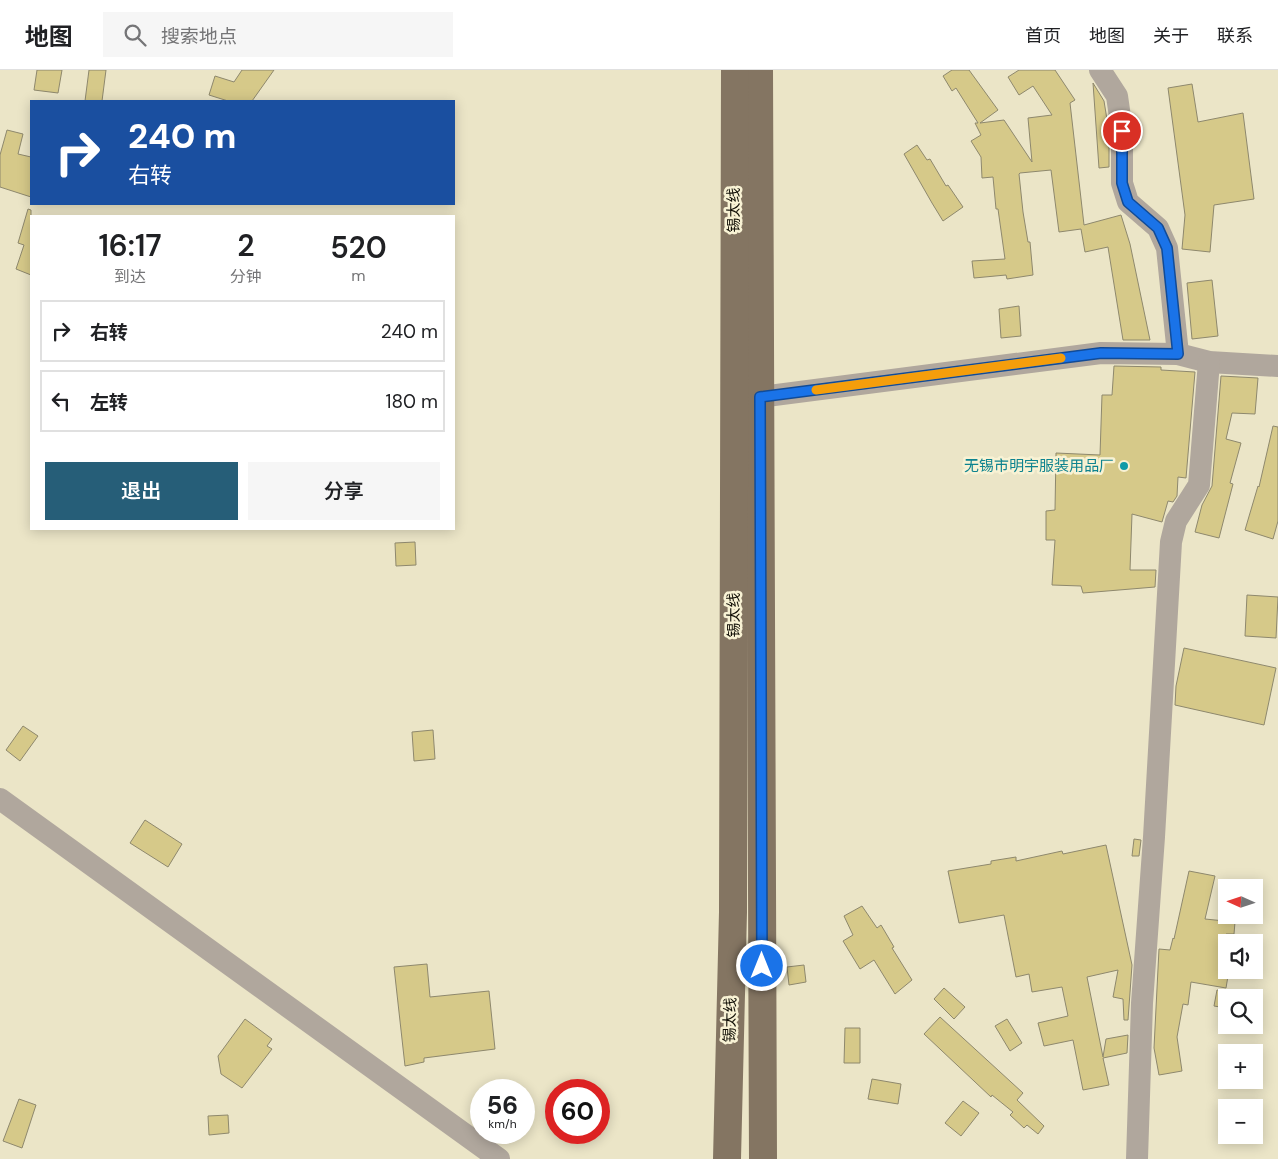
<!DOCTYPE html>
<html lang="zh">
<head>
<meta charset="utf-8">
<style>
  body { margin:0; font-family:"DM Sans","Noto Sans SC",sans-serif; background:#f6f6f6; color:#202124; height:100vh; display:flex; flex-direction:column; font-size:19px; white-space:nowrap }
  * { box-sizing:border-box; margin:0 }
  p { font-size:16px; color:#757577 }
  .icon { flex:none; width:28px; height:28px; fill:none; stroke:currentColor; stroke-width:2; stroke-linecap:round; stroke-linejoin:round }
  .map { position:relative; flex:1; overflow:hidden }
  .details { position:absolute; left:30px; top:145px; width:425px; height:315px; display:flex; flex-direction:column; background:#fff; border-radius:0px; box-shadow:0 2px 12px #0003 }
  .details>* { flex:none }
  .banner { position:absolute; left:30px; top:30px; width:425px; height:105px; border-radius:0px; box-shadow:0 2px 12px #0003; background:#1a4fa0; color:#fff; overflow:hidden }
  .needle { width:32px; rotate:273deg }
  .controls { position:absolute; left:1218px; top:809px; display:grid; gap:10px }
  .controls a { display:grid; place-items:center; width:45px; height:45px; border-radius:0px; background:#fff; box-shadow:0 2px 12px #0003; font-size:25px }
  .speed { position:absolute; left:470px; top:1009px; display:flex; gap:10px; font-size:25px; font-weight:700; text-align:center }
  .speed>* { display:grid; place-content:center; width:65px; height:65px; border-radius:50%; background:#fff; box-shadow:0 2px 12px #0003; line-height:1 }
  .speed small { font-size:12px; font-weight:400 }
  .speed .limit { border:8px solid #d22; background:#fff; color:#111 }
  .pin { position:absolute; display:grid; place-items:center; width:42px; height:42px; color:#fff; margin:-21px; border:2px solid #fff; border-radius:50%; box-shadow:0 1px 5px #0007 }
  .me { position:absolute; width:55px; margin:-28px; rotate:0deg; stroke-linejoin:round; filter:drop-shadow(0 0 4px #0008) }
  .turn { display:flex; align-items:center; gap:18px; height:105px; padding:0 15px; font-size:22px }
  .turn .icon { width:65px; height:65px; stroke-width:2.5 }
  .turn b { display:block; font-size:35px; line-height:42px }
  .eta { display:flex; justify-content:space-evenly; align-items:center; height:85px; text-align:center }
  .eta b { font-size:30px; font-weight:600; line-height:35px }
  .action { display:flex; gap:10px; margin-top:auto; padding:10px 15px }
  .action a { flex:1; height:58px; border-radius:0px; background:#265e78; color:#fff; font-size:20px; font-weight:600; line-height:58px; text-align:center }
  .action a+a { background:#f6f6f6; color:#202124 }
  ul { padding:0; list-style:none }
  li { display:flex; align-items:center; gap:15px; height:62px; margin:0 10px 8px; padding:0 5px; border:2px solid #e0e0e0; border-radius:0px }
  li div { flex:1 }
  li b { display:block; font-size:19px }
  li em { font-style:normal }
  header { display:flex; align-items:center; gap:30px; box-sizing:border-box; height:70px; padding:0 25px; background:#fff; border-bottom:1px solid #e0e0e0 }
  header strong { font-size:24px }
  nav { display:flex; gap:28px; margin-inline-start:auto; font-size:18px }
  .search { width:350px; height:45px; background:#f6f6f6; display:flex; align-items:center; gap:12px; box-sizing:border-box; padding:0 18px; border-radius:0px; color:#757577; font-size:19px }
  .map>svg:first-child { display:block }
  .building { fill:#d6c989; stroke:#8e886d }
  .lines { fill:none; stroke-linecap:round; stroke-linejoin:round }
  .minor { stroke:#b0a79d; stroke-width:22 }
  .major { stroke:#847562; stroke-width:28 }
  .route-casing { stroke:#114b97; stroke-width:12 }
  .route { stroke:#1a73e8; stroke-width:9 }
  .slow { stroke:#f59e0b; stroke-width:9 }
  .culture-dot { fill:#0f9aa8; stroke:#f8f2d4; stroke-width:2 }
  .labels { text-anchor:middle; stroke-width:5; stroke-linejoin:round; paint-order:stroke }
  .street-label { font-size:15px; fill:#100e05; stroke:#f8f2d4 }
  .culture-label { font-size:15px; fill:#0d838f; stroke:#f8f2d4; text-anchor:end }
</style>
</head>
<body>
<header>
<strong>地图</strong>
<div class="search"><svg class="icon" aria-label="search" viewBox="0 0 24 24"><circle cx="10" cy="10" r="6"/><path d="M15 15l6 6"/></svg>搜索地点</div>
<nav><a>首页</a><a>地图</a><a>关于</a><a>联系</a></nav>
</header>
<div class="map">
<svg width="1278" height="1089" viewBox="0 0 1278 1089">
  <rect width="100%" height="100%" fill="#ebe5c7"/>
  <g class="building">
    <path d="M 37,0 L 62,0 L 58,23 L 34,20 Z"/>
    <path d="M 89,0 L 106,0 L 102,31 L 85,31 Z"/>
    <path d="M 242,0 L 274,0 L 252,31 L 228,31 L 209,25 L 215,6 L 234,12 Z"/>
    <path d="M 952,0 L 969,0 L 998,40 L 980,53 L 1004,50 L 1032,92 L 1028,48 L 1052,45 L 1033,16 L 1019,25 L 1008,7 L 1019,0 L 1055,0 L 1075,30 L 1070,33 L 1084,155 L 1121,145 L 1130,174 L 1150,270 L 1123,270 L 1108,177 L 1085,182 L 1081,159 L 1059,162 L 1051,100 L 1020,103 L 1019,104 L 1023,142 L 1028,172 L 1030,172 L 1033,205 L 1007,209 L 1006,205 L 974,208 L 972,191 L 1005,189 L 998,139 L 996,139 L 993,107 L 982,108 L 981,87 L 971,71 L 981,65 L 975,53 L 978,53 L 956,18 L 952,21 L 943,6 Z"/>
    <path d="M 1093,13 L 1104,31 L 1109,62 L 1109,97 L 1099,98 Z"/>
    <path d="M 1192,14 L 1198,52 L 1243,43 L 1254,129 L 1214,135 L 1210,182 L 1182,179 L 1185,145 L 1168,18 Z"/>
    <path d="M 7,60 L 23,64 L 18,84 L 31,87 L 31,127 L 0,117 L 0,85 Z"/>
    <path d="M 917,75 L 927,90 L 930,89 L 946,116 L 948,115 L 963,137 L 943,151 L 932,133 L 904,84 Z"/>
    <path d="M 28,139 L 31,140 L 31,205 L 16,199 L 24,175 L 18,173 Z"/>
    <path d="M 1212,210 L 1218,266 L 1192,269 L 1187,213 Z"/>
    <path d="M 1019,236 L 1021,266 L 1001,268 L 999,239 Z"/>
    <path d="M 1114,296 L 1161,297 L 1161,300 L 1195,302 L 1186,408 L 1178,407 L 1177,426 L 1173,432 L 1168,431 L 1162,452 L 1132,444 L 1130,500 L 1156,500 L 1155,517 L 1083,523 L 1081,516 L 1052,515 L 1055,470 L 1046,470 L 1046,441 L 1055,440 L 1056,383 L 1100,385 L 1102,325 L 1112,325 Z"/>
    <path d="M 1221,306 L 1258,308 L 1255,344 L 1232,343 L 1226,369 L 1241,373 L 1230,413 L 1233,414 L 1219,468 L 1195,462 L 1202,435 L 1212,416 Z"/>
    <path d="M 1273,356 L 1278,357 L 1278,451 L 1273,469 L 1245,460 L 1258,416 L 1259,417 Z"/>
    <path d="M 415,472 L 416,495 L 396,496 L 395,473 Z"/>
    <path d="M 1247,525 L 1278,527 L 1276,568 L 1245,566 Z"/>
    <path d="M 1184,578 L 1276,598 L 1264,655 L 1175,635 L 1176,616 Z"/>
    <path d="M 23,656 L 38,666 L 20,691 L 6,680 Z"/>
    <path d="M 433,660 L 435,689 L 414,691 L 412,662 Z"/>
    <path d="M 145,750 L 182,774 L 168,797 L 130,773 Z"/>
    <path d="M 1134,769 L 1141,770 L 1139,786 L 1132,786 Z"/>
    <path d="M 1106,775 L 1132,895 L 1128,950 L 1124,950 L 1123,929 L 1113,927 L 1118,900 L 1087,907 L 1103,987 L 1106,969 L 1128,965 L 1127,983 L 1103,988 L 1109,1015 L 1083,1020 L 1073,970 L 1044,976 L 1038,953 L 1068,946 L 1062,917 L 1032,922 L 1029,904 L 1016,907 L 1004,845 L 959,853 L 948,801 L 991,794 L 991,791 L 1016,787 L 1016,791 L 1062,781 L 1063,784 Z"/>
    <path d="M 1189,801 L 1215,806 L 1205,849 L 1235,852 L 1234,864 L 1226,864 L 1226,900 L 1229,900 L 1226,918 L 1191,912 L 1188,935 L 1183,934 L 1177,967 L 1182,1001 L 1159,1005 L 1154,978 L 1159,879 L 1170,880 L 1173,868 L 1174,869 Z"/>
    <path d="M 862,836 L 877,858 L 881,855 L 894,877 L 892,878 L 912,910 L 895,924 L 874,890 L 860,899 L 843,871 L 853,865 L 844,846 Z"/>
    <path d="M 427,894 L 430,927 L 489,921 L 495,979 L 424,988 L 424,992 L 405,996 L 394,897 Z"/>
    <path d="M 804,895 L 806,912 L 789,915 L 787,897 Z"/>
    <path d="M 944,918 L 965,937 L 954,949 L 934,929 Z"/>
    <path d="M 1217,920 L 1230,921 L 1228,928 L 1226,928 L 1226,938 L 1214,936 Z"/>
    <path d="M 940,947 L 1023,1023 L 1017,1030 L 1044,1056 L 1038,1064 L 1027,1055 L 1024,1058 L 1010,1045 L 1013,1042 L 992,1025 L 991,1027 L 924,964 Z"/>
    <path d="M 245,949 L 272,969 L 267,976 L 272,979 L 242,1018 L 221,1004 L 218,986 Z"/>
    <path d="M 1007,949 L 1022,973 L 1010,981 L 995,956 Z"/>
    <path d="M 845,958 L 860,958 L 860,993 L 844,993 Z"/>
    <path d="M 872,1009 L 901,1014 L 898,1034 L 868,1029 Z"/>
    <path d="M 19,1029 L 36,1035 L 22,1078 L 3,1071 Z"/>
    <path d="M 963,1031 L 979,1043 L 961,1066 L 945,1053 Z"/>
    <path d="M 228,1045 L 229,1063 L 209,1065 L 208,1046 Z"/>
  </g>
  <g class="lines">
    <g class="minor">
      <path d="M 1100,0 L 1117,26 L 1122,61 L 1122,113 L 1128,132 L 1158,158 L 1167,178 L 1178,284"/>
      <path d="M 760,327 L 1101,283 L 1178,284 L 1209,292 L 1278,296"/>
      <path d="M 0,729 L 499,1089"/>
      <path d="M 1137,1089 L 1142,933 L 1154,767 L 1171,472 L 1176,451 L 1199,415 L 1209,292"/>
    </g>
    <g class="major">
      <path d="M 759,0 L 763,1089"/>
      <path d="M 727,1089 L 733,842 L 735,0"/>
    </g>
  </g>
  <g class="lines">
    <g class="route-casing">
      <path id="route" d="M 762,896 L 760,327 L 1101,283 L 1178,284 L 1167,178 L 1158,158 L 1128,132 L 1122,113 L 1122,61"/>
    </g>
    <use href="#route" class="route"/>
    <path class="slow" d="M 816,320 L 1061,288"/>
  </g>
  <circle class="culture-dot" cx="1124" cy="396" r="5"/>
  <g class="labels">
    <g class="street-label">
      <text transform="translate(734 140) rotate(-90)" y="5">锡太线</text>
      <text transform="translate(734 545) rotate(-90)" y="5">锡太线</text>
      <text transform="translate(730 950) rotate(-89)" y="5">锡太线</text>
    </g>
    <g class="culture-label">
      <text x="1114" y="401">无锡市明宇服装用品厂</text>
    </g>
  </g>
</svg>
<div class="controls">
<a><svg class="needle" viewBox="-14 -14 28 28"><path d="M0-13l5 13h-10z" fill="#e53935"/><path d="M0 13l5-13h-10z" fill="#757577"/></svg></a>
<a><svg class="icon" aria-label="sound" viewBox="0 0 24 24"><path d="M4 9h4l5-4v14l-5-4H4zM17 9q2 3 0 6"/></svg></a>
<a><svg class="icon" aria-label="search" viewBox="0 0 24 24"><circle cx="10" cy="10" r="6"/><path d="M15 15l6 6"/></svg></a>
<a>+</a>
<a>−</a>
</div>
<div class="speed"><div>56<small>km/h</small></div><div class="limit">60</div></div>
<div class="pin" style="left:1122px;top:61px;background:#d93025"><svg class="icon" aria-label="arrive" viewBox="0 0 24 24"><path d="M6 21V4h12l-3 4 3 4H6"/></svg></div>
<svg class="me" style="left:762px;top:896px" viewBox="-20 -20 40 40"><circle r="17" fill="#1a73e8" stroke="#fff" stroke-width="3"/><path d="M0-11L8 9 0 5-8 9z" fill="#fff"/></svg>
<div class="banner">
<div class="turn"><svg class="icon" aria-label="right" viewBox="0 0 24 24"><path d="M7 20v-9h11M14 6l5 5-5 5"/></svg><div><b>240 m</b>右转</div></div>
</div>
<section class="details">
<div class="eta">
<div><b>16:17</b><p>到达</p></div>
<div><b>2</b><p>分钟</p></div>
<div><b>520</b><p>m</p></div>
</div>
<ul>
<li><svg class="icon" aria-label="right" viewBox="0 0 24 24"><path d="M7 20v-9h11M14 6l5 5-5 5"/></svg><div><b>右转</b></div><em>240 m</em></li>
<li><svg class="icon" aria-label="left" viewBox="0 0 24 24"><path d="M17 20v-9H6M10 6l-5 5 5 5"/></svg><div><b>左转</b></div><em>180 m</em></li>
</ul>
<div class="action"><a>退出</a><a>分享</a></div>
</section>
</div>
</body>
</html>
